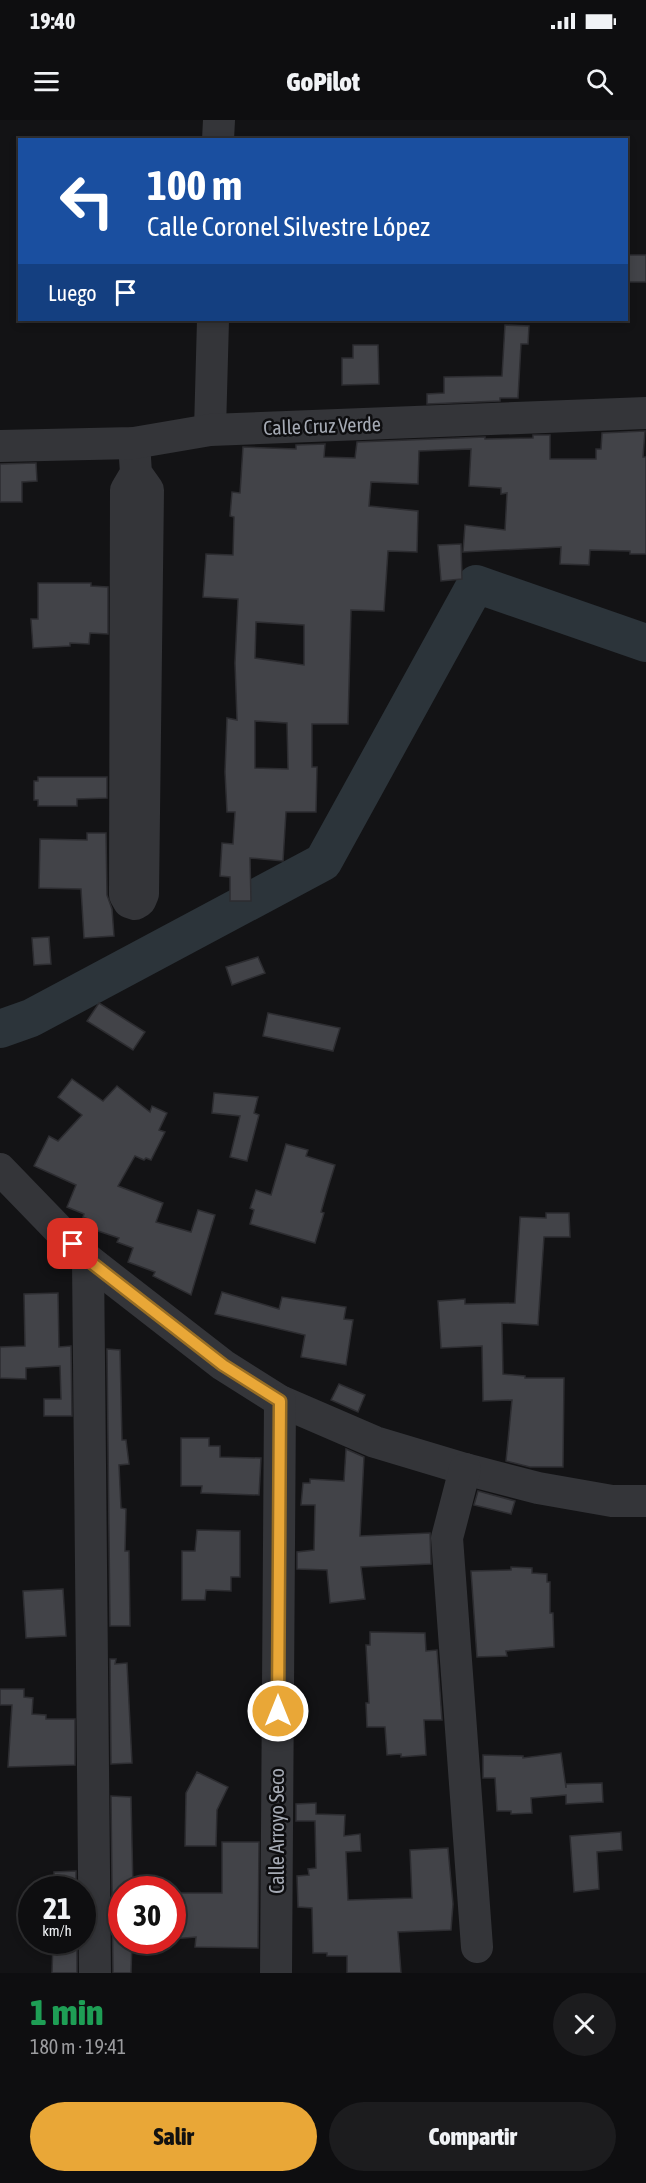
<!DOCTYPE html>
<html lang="es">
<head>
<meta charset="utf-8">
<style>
  body { margin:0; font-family:"Asap Condensed",sans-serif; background:#1c1c1e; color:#f1f3f6; height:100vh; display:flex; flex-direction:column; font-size:22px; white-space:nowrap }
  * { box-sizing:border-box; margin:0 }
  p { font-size:20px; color:#9b9c9f }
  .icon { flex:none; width:33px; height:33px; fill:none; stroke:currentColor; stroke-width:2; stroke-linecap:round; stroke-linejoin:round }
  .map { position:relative; height:1853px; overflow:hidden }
  .details { display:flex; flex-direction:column; background:#0e0e10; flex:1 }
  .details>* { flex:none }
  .guide { position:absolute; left:18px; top:18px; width:610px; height:183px; border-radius:0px; box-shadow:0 3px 9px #0003,0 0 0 2px #2e2e30; background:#1a4fa0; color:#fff; overflow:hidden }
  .speed { position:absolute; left:18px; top:1756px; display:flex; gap:12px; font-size:30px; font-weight:700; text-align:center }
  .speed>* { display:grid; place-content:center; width:78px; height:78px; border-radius:50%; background:#0e0e10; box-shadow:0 3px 9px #0003,0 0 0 2px #2e2e30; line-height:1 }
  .speed small { font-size:15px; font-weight:400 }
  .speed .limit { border:9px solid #d22; background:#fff; color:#111 }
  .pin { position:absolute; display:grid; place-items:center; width:51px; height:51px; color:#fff; margin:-26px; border-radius:12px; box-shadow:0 3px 9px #0006 }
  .me { position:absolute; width:66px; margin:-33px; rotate:0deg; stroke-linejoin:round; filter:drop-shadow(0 0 4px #0008) }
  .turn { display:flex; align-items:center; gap:21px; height:126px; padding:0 30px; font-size:27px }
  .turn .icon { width:78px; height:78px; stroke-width:2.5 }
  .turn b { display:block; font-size:42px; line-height:51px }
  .then { display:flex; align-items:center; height:57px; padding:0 30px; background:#0003; gap:12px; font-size:22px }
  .round { display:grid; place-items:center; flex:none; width:63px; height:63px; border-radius:32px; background:#1c1c1e }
  .summary { display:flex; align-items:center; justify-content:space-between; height:102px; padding:0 30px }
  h1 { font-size:36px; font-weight:800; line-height:45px; color:#1e9e55 }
  .cta { display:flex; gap:12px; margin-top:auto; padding:12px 30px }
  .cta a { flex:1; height:69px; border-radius:36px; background:#e9a737; color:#111; font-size:24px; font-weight:800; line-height:69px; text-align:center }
  .cta a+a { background:#1c1c1e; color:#f1f3f6 }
  .status { display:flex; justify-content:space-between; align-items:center; height:42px; padding:0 30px; background:#0e0e10; direction:ltr }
  .status svg { height:16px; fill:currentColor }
  header { display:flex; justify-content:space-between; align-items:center; height:78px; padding:0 30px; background:#0e0e10; font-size:27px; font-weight:800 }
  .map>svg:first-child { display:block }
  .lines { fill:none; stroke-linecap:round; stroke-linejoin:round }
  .river { stroke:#2c343a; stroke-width:38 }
  .building { fill:#424348; stroke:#2d2d31; stroke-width:1.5; fill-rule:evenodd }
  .minor { stroke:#343539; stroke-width:32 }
  .route-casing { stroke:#976d24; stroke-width:15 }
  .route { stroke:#e9a737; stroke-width:10 }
  .labels { text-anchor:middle; stroke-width:5; stroke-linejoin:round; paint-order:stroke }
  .street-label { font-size:20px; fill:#a5aab4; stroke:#0e0e10 }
</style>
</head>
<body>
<div class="status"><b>19:40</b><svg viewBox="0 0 49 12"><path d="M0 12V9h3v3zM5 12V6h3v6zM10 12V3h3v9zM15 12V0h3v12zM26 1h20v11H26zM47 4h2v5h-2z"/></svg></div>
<header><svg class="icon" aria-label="menu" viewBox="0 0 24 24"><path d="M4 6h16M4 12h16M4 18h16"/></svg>GoPilot<svg class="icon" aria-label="search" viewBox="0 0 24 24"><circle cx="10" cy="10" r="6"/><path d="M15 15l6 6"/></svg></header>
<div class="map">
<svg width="646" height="1853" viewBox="0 0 646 1853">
  <rect width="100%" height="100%" fill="#131315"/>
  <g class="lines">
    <path class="river" d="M 0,909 L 31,898 L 323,742 L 476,464 L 646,523"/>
  </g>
  <g class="building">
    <rect x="627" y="135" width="19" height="27"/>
    <path d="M 505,205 L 529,206 L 528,224 L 521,224 L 518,278 L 500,278 L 500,281 L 427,284 L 427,274 L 444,273 L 444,257 L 502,256 Z"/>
    <path d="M 353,225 L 378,225 L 379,264 L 342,265 L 342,238 L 353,238 Z"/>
    <path d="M 645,311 L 643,337 L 646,337 L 646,434 L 630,434 L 630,431 L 590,430 L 589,445 L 560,444 L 561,427 L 463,432 L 465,405 L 505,410 L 507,373 L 501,374 L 501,368 L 469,366 L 471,329 L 419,331 L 418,364 L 371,362 L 369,386 L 418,391 L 417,432 L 388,431 L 384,491 L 351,490 L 348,604 L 312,604 L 312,647 L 317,647 L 316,692 L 286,692 L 283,741 L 250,738 L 251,781 L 230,781 L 230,757 L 220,756 L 222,723 L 233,724 L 235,692 L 227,692 L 225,652 L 227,598 L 237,600 L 235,543 L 238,479 L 203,477 L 206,434 L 233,435 L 234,397 L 230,396 L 232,372 L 240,373 L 243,327 L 296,329 L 296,325 L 325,324 L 324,337 L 355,338 L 357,322 L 485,317 L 485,319 L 533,318 L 533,315 L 550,315 L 550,339 L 596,339 L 596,329 L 601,329 L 602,313 ZM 256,502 L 304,505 L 304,545 L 255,538 ZM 255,601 L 287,603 L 288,649 L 255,648 Z"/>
    <path d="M 36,343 L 37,361 L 22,362 L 22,382 L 0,382 L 0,344 Z"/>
    <path d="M 461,424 L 462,459 L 441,461 L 438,425 Z"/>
    <path d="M 38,463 L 91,463 L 91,466 L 108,467 L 108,514 L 90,513 L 89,524 L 70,523 L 70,526 L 33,528 L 31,499 L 38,499 Z"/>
    <path d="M 38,657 L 107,657 L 107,678 L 77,679 L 77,686 L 38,686 L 38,680 L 34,680 L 34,661 L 38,661 Z"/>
    <path d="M 87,713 L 106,713 L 107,775 L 112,789 L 114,816 L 84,818 L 81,769 L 39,768 L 40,719 L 87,720 Z"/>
    <path d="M 49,817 L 51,844 L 34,845 L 32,818 Z"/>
    <path d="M 258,837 L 265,853 L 232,865 L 226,847 Z"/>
    <path d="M 99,883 L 145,912 L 133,930 L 87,901 Z"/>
    <path d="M 268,893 L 340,908 L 333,931 L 263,916 Z"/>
    <path d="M 72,959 L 103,981 L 117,966 L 150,992 L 152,986 L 167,993 L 159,1010 L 165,1012 L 151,1040 L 146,1038 L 144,1040 L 135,1036 L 118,1066 L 163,1083 L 156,1102 L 191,1112 L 198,1090 L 215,1095 L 191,1175 L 153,1156 L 155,1152 L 128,1142 L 133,1128 L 117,1122 L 119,1118 L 89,1108 L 92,1101 L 83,1097 L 84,1094 L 67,1087 L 76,1065 L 34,1046 L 49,1016 L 58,1021 L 82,995 L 58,977 Z"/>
    <path d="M 214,973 L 258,977 L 254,993 L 259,995 L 247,1041 L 230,1037 L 240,996 L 212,993 Z"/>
    <path d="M 286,1024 L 308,1030 L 306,1036 L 335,1045 L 327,1071 L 321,1092 L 324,1093 L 315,1123 L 250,1104 L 254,1090 L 250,1088 L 256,1070 L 271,1075 Z"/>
    <path d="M 546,1093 L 569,1093 L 570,1117 L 544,1117 L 538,1205 L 502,1203 L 503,1254 L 525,1256 L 525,1258 L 564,1258 L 563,1347 L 530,1347 L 506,1341 L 512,1280 L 483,1281 L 482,1226 L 441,1228 L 438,1181 L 465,1179 L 465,1184 L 515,1183 L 520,1097 L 546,1098 Z"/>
    <path d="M 222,1172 L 279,1189 L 282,1177 L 346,1187 L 344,1199 L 353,1200 L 346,1245 L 301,1237 L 305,1215 L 215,1194 Z"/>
    <path d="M 58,1173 L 59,1227 L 71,1226 L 72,1296 L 44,1296 L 44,1279 L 61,1279 L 60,1246 L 26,1248 L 26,1259 L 0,1258 L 0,1227 L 25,1226 L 24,1174 Z"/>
    <path d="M 107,1229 L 120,1230 L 122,1320 L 126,1320 L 129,1344 L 119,1345 L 121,1388 L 126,1389 L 125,1431 L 129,1431 L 130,1506 L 110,1506 Z"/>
    <path d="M 339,1264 L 365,1275 L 358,1292 L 331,1280 Z"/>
    <path d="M 181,1318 L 209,1318 L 209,1326 L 220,1326 L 220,1337 L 261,1338 L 259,1375 L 201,1373 L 202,1366 L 181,1366 Z"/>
    <path d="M 346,1329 L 364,1337 L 360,1416 L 430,1413 L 431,1444 L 361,1447 L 365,1479 L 330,1483 L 327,1450 L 297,1449 L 297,1432 L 314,1430 L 315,1385 L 301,1385 L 303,1363 L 310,1363 L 310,1359 L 344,1361 Z"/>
    <path d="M 478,1371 L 515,1381 L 511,1394 L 474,1385 Z"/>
    <path d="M 197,1410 L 240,1411 L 240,1457 L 231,1457 L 231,1471 L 206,1470 L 205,1480 L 182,1480 L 182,1431 L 195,1431 Z"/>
    <path d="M 511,1447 L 532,1448 L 532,1453 L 547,1454 L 547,1462 L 550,1462 L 550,1493 L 553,1493 L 554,1527 L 506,1531 L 507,1536 L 477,1537 L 471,1451 L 511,1450 Z"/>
    <path d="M 63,1469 L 66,1516 L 26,1518 L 23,1471 Z"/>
    <path d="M 370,1512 L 425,1513 L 426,1531 L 437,1530 L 442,1600 L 424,1600 L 426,1635 L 401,1637 L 401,1634 L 387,1635 L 385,1607 L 367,1607 L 366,1583 L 369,1583 L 366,1525 L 370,1525 Z"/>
    <path d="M 110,1539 L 116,1539 L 115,1544 L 127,1543 L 132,1643 L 111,1644 Z"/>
    <path d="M 0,1569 L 24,1569 L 24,1577 L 33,1578 L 32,1594 L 46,1595 L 46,1599 L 75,1599 L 75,1645 L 8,1647 L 12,1585 L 0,1585 Z"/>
    <path d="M 561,1633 L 566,1668 L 566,1664 L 602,1663 L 603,1682 L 566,1684 L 566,1675 L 531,1678 L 532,1693 L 511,1694 L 511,1691 L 497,1691 L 495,1658 L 483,1658 L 483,1635 L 523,1636 L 523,1638 Z"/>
    <path d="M 197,1652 L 228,1667 L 217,1690 L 216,1726 L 185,1726 L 186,1673 Z"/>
    <path d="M 111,1676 L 131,1677 L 133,1770 L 122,1770 L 122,1821 L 132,1821 L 131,1853 L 113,1853 Z"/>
    <path d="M 316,1683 L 316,1694 L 345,1695 L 344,1716 L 360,1714 L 361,1731 L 346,1732 L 348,1780 L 412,1778 L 410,1730 L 448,1728 L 453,1784 L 451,1810 L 398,1812 L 401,1853 L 347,1853 L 347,1836 L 327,1836 L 327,1833 L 313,1833 L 312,1788 L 298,1787 L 297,1756 L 309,1755 L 308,1749 L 316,1748 L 315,1701 L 296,1701 L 296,1684 Z"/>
    <path d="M 621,1712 L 622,1730 L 597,1732 L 599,1769 L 574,1772 L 570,1716 Z"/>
    <path d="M 222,1722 L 259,1722 L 258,1828 L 195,1827 L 196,1817 L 172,1819 L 172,1773 L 222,1773 Z"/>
    <path d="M 76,1751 L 76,1770 L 55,1770 L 54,1752 Z"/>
    <path d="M 53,1821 L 77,1821 L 77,1853 L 52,1853 Z"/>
  </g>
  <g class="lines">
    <g class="minor">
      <path d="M 218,20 L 219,0"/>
      <path d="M 210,310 L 213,200"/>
      <path d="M 134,323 L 136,353 L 126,370 L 125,775 L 129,782 L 135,784 L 140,781 L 143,774 L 148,370 L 136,353"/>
      <path d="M 0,326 L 134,323 L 210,310 L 646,293"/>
      <path d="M 0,1049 L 88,1140 L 223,1245 L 280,1281 L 375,1322 L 465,1349 L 538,1368 L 612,1381 L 646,1381"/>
      <path d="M 88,1140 L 95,1853"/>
      <path d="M 465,1349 L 447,1418 L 477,1827"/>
      <path d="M 276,1853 L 280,1281"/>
    </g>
  </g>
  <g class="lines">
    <g class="route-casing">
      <path id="route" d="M 73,1124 L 88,1140 L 223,1245 L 280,1281 L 278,1591"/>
    </g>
    <use href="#route" class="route"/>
  </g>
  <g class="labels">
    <g class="street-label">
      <text transform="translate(322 306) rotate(-2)" y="7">Calle Cruz Verde</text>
      <text transform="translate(277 1711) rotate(-90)" y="7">Calle Arroyo Seco</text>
    </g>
  </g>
</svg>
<div class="speed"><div>21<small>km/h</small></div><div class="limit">30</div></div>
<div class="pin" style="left:73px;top:1124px;background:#d93025"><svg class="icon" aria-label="arrive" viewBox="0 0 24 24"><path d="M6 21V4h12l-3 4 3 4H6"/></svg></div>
<svg class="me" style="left:278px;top:1591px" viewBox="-20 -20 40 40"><circle r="17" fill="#e9a737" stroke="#fff" stroke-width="3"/><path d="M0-11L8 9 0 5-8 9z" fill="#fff"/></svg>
<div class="guide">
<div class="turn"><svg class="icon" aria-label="left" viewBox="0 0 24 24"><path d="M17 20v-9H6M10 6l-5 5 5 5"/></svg><div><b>100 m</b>Calle Coronel Silvestre López</div></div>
<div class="then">Luego<svg class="icon" aria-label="arrive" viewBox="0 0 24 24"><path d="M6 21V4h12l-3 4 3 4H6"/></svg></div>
</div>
</div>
<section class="details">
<div class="summary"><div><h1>1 min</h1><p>180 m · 19:41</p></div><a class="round"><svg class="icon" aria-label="close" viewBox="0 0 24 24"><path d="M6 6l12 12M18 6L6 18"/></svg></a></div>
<div class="cta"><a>Salir</a><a>Compartir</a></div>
</section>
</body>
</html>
